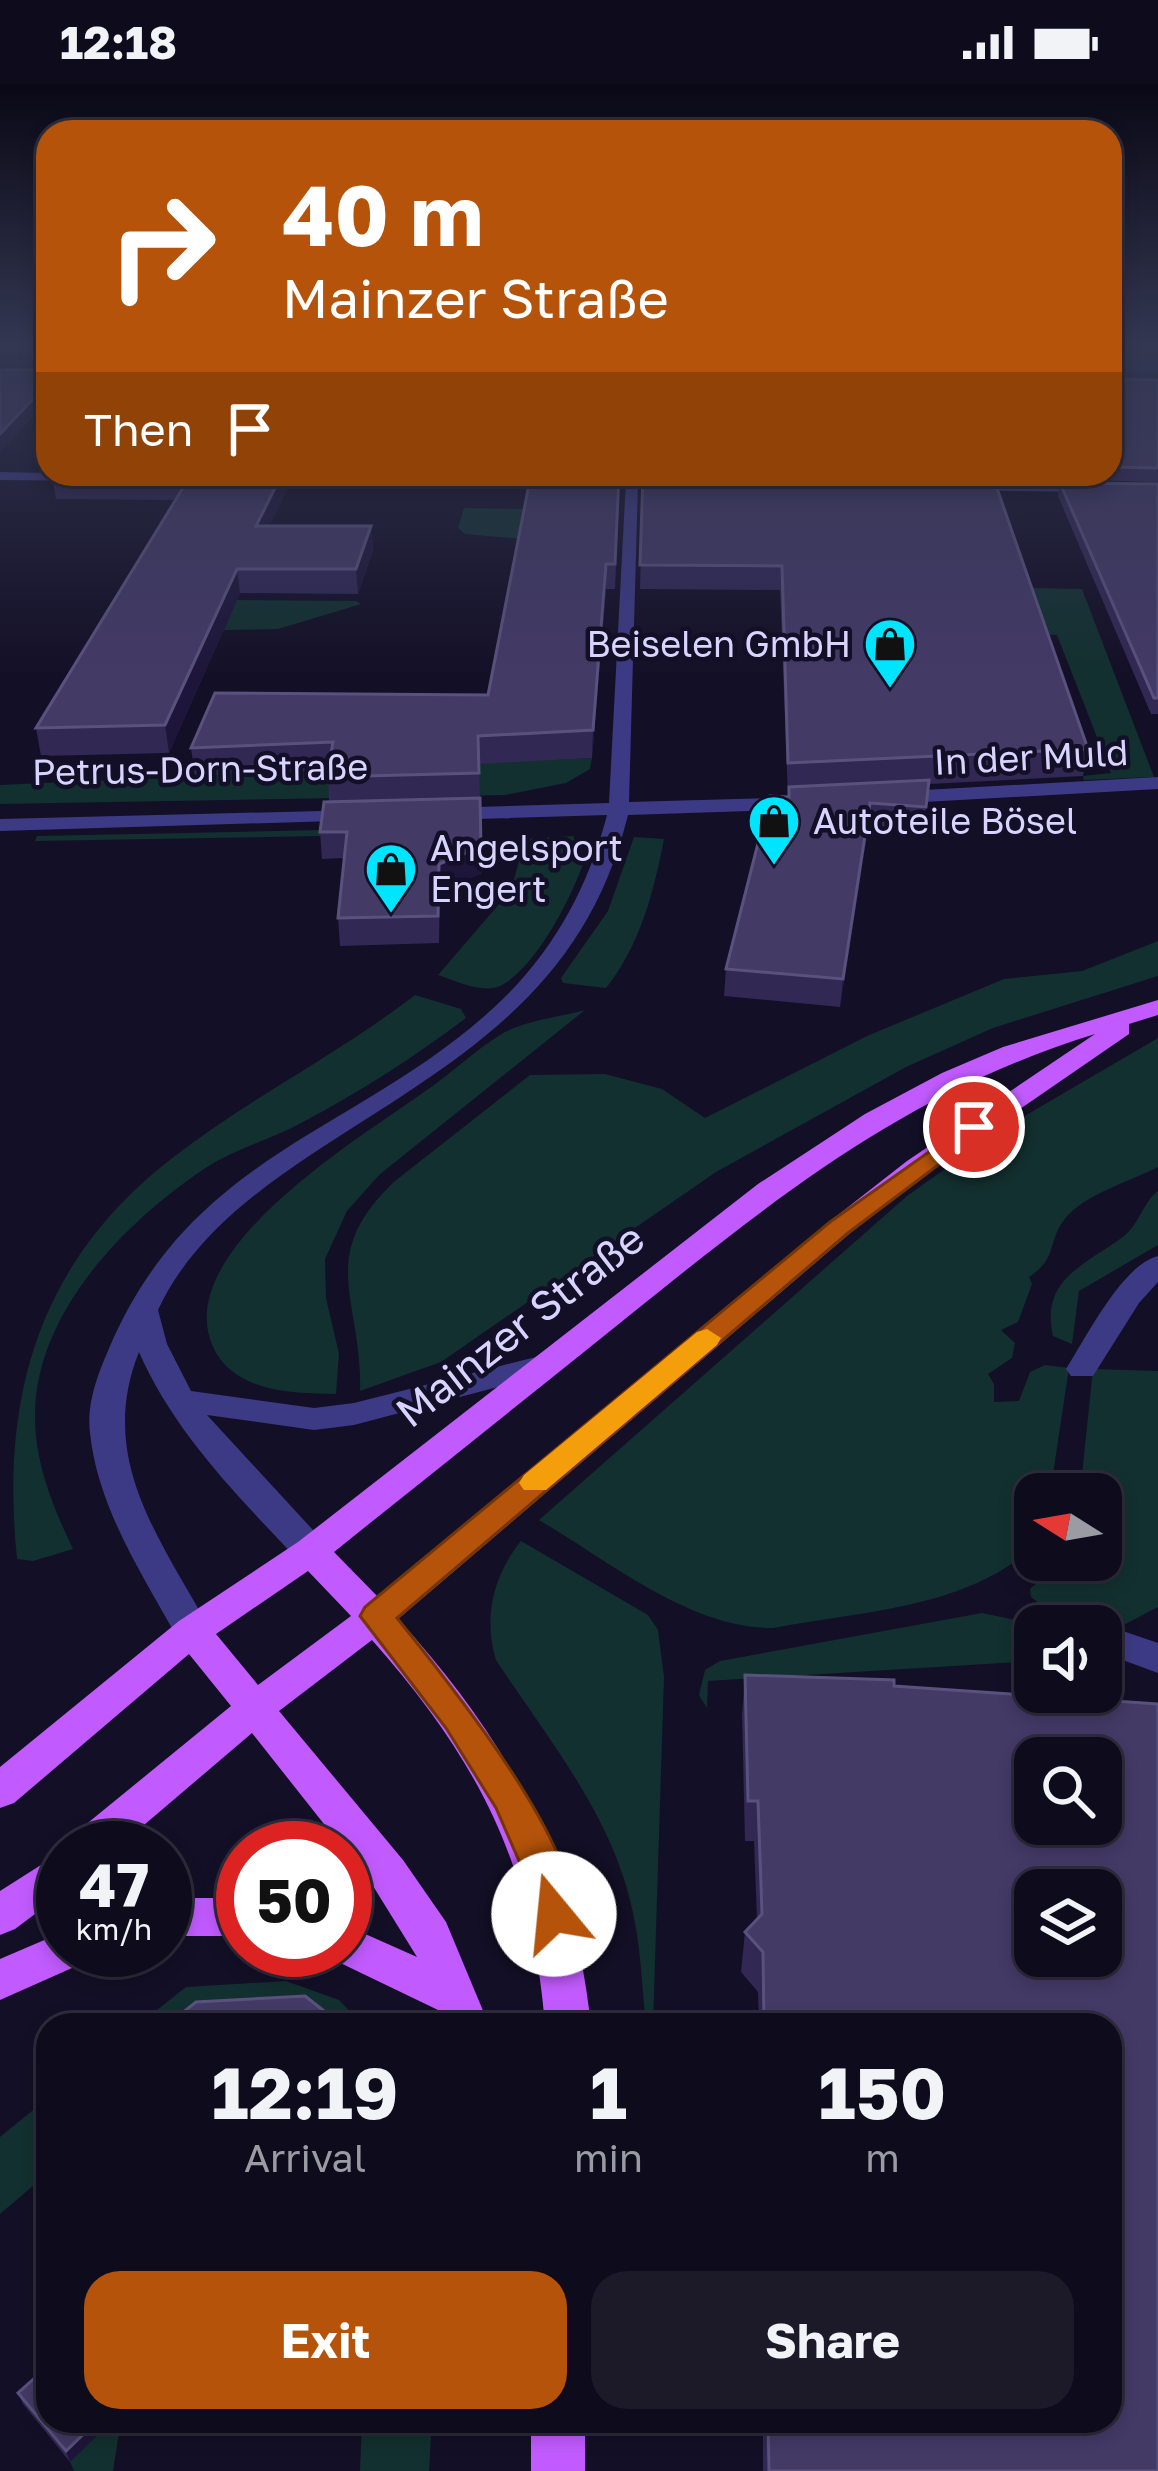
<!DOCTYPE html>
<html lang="en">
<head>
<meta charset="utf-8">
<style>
  body { margin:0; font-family:"Golos Text",sans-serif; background:#1c1929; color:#f1f3f6; height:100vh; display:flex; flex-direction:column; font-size:45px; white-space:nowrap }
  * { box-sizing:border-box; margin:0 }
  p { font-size:39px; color:#9b9ba3 }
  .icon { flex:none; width:66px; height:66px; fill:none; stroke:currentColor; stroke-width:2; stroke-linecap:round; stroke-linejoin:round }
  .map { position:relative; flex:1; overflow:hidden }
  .details { position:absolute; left:36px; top:1929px; width:1086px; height:420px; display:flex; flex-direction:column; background:#0e0b1c; border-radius:36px; box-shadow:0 6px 18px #0003,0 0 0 3px #2e2b3b }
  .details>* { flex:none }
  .hud { position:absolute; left:36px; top:36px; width:1086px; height:366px; border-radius:36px; box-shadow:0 6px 18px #0003,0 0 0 3px #2e2b3b; background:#b45309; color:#fff; overflow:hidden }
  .needle { width:78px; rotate:281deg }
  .tools { position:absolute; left:1014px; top:1389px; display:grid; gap:24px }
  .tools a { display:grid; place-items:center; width:108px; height:108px; border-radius:24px; background:#0e0b1c; box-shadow:0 6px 18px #0003,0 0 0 3px #2e2b3b; font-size:60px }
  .speed { position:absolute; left:36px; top:1737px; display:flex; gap:24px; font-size:60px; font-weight:700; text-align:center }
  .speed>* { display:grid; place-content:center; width:156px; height:156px; border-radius:50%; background:#0e0b1c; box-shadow:0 6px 18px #0003,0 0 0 3px #2e2b3b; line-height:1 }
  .speed small { font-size:30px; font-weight:400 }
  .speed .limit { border:18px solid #d22; background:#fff; color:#111 }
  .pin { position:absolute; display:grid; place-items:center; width:102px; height:102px; color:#fff; margin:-51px; border:6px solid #fff; border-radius:50%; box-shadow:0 3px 12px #0007 }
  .me { position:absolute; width:132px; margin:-66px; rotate:343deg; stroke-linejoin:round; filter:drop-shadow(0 0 9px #0008) }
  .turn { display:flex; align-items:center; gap:42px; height:252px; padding:0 48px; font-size:54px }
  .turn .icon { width:156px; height:156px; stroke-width:2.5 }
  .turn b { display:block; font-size:84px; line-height:102px }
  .then { display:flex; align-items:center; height:114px; padding:0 48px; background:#0003; gap:24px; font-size:45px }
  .eta { display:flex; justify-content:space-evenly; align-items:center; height:204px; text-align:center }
  .eta b { font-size:72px; font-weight:700; line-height:84px }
  .cta { display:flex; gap:24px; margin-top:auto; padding:24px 48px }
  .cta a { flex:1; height:138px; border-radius:36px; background:#b45309; color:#fff; font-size:48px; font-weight:700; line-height:138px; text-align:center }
  .cta a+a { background:#1c1929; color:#f1f3f6 }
  .status { display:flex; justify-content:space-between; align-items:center; height:84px; padding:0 60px; background:#0e0b1c; direction:ltr }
  .status svg { height:33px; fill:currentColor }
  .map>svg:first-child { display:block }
  .green { fill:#12302f }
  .water { fill:#0c2248 }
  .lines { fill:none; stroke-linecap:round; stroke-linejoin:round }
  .minor { fill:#3d3a85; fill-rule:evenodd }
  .major { fill:#c25bff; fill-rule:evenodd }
  .wall { fill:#312854; fill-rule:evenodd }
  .shaded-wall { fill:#1d163a }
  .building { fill:#433a66; stroke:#5a527e; stroke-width:3; fill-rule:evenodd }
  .route { fill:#b45309; stroke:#753606; stroke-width:3 }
  .slow { fill:#f59e0b }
  .labels { text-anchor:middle; stroke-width:9; stroke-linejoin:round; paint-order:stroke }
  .far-poi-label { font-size:36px; fill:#d9d4ff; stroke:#130f26; text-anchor:start }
  .far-street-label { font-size:36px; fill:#d9d4ff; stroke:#130f26 }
  .street-label { font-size:42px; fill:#d9d4ff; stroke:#130f26 }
</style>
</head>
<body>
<div class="status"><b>12:18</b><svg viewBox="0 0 49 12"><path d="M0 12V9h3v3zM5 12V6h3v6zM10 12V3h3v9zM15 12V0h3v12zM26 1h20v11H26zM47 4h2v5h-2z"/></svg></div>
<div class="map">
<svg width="1158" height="2387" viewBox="0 0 1158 2387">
  <rect width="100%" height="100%" fill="#130f26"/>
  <g class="green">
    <path d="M 464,424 L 529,425 L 523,455 L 465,450 L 458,444 Z"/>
    <path d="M 925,502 L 1082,505 L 1154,693 L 1084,696 L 1083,692 L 1111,689 L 1057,551 L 1035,550 Z"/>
    <path d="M 237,516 L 356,517 L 361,520 L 278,545 L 224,546 Z"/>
    <path d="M 592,674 L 590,685 L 566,699 L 505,711 L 0,720 L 0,701 Z"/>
    <path d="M 322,746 L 321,752 L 35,757 L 37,752 Z"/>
    <path d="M 573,752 L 585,775 C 572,812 538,881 502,901 C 485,911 456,897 438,891 L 511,806 L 525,755 Z"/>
    <path d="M 634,753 L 664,755 C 654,807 640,862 606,904 L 563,899 L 561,894 L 608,827 Z"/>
    <path d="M 1158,857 L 1158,892 L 993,944 L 906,983 L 716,1088 L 441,1278 L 360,1307 C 363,1216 314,1173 395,1097 L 530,991 L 605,990 L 662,1005 L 705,1034 L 867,952 L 1004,895 L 1082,887 Z"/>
    <path d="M 415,911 L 461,925 L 466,934 C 414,973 360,1008 303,1038 C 271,1056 235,1064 204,1085 C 118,1143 24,1241 36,1352 C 40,1392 56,1429 73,1465 L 33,1477 L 17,1475 C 0,1310 40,1177 171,1075 C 248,1015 337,971 415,911 Z"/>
    <path d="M 585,926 L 379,1091 L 347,1127 L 325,1175 L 326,1214 L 339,1270 L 336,1310 C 294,1309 236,1309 214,1265 C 167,1169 360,1054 424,1008 C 451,990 477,964 505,948 C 529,936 559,933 585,926 Z"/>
    <path d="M 1158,954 L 1158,1083 C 1129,1098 1084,1110 1064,1136 C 1047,1159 1058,1174 1029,1193 L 1032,1200 L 1018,1238 L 1001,1246 L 1015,1259 L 1012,1274 L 988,1290 L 994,1300 L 994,1318 L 1019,1317 L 1030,1288 L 1045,1281 L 1069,1284 L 1050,1410 L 1035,1410 L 1035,1461 C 967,1525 861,1527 773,1544 C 691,1545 609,1477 539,1436 L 907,1112 L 994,1050 Z"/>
    <path d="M 1158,1107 L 1158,1161 L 1079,1207 L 1072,1260 L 1053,1252 C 1040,1194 1086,1181 1124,1152 C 1140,1139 1143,1118 1158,1107 Z"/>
    <path d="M 1093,1285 L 1158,1287 L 1158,1523 L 1110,1548 L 1048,1526 L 1031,1513 L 1030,1505 L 1063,1476 L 1101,1476 L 1101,1410 L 1080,1410 Z"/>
    <path d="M 521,1457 L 648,1531 L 658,1546 L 664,1593 L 653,1941 L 646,1941 C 642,1904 641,1865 633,1829 C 614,1734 548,1655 496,1576 C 483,1533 493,1492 521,1457 Z"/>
    <path d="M 982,1529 L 1044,1542 L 1035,1542 L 1035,1577 L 708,1597 L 707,1624 L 699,1611 L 705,1586 L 720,1577 Z"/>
    <path d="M 286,1897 L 339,1916 L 363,1941 L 138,1941 L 186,1903 Z"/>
    <path d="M 48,2014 L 48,2089 L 0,2130 L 0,2053 Z"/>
    <path d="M 112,2337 L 163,2337 L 161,2348 L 119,2349 L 113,2387 L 74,2387 L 70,2378 Z"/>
    <path d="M 362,2337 L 432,2337 L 429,2387 L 360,2387 Z"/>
  </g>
  <rect class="water" x="1110" y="260" width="48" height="28"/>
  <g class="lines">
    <g class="minor">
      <path d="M 0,388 L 95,390 L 97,393 L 90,397 L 0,396 Z"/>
      <path d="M 241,392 L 570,394 L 577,398 L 570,402 L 246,399 Z"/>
      <path d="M 626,396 L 638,399 L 629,718 L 810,713 L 820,719 L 810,725 L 628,731 C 583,913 454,977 309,1072 C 249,1112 189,1159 158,1226 L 167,1260 L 191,1307 L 314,1324 L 354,1319 L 544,1271 L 560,1281 L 555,1288 L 354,1341 L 314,1346 L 207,1331 L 324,1458 L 329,1467 L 324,1476 L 311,1480 L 298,1476 C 238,1412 175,1350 139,1268 C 96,1375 161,1456 211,1547 L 205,1557 L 192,1561 L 179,1557 C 143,1491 98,1425 90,1349 C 86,1315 101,1283 114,1253 C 202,1061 371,1045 506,912 C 557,861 589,800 607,731 L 444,736 L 434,730 L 444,724 L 609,719 Z"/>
      <path d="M 960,399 L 1158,401 L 1158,409 L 955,406 Z"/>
      <path d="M 1158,693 L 1158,705 L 888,720 L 878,714 L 888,708 Z"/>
      <path d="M 360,726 L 370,732 L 367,736 L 0,747 L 0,735 Z"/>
      <path d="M 1158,1172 L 1158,1198 L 1139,1219 L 1093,1292 L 1071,1292 L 1066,1285 C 1086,1254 1122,1181 1158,1172 Z"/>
      <path d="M 1111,1543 L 1158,1559 L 1158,1589 L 1101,1568 L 1101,1546 Z"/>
    </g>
    <g class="major">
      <path d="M 1158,916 L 1158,931 L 1129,940 L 1129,950 L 927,1089 L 849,1150 L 398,1535 C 510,1658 573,1775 591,1941 L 545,1941 C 532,1780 478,1676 372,1556 L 279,1627 L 403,1776 L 446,1838 L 489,1941 L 443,1941 L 438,1926 L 330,1874 L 326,1866 L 345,1866 L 345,1841 L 417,1873 L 373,1802 L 252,1649 L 117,1764 L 67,1764 L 73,1751 L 231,1622 L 189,1570 L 14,1719 L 0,1724 L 0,1683 L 179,1537 L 298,1458 L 758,1100 L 865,1030 L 942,989 L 1003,963 ZM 1095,950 L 907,1077 L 829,1138 L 377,1512 L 334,1468 C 431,1390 528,1313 625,1235 C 778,1112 905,1009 1095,950 ZM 308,1487 L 351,1532 L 258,1601 L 216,1550 Z"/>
      <path d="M 63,1767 L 63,1809 L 15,1845 L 0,1851 L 0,1807 Z"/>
      <rect x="165" y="1814" width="78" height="38"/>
      <path d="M 63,1848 L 63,1866 L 88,1866 L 81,1880 L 0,1916 L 0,1875 Z"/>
      <rect x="531" y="2337" width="54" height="50"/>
    </g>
  </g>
  <g class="wall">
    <path d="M 1110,295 L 1158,296 L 1158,398 L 1051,395 L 1049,390 L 1110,390 Z"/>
    <path d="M 54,390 L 287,390 L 288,404 L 269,442 L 371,442 L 373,466 L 358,510 L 240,509 L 169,669 L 41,672 L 36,644 L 176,416 L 56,415 L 52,392 Z"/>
    <path d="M 531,390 L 998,390 L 993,392 L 1088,665 L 1083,692 L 929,700 L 923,748 L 868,744 L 840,923 L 724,912 L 726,885 L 788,713 L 780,506 L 640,505 L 643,391 L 620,390 L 615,505 L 606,505 L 592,674 L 479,680 L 482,789 L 440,807 L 439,859 L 340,862 L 338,834 L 344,774 L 322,775 L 320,748 L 329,718 L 328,686 L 195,692 L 191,664 L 488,611 Z"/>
    <path d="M 1060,399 L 1158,400 L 1158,630 L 1151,630 L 1058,412 Z"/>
    <path d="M 745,1591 L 894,1596 L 894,1602 L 1158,1620 L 1158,2387 L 763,2387 L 763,2337 L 1110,2337 L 1110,1941 L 759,1941 L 758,1908 L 741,1888 L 745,1848 L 757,1836 L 754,1757 L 745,1757 L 742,1631 ZM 1035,1674 L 1101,1674 L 1101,1740 L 1035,1740 ZM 1035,1806 L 1101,1806 L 1101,1872 L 1035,1872 Z"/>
    <path d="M 18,2309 L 112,2337 L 70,2378 L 23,2320 Z"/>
  </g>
  <g class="shaded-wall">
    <path d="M 48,299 L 48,316 L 0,369 L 0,350 Z"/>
    <path d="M 282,390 L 287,390 L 288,404 L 258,466 L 256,442 Z"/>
    <path d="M 371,442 L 373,466 L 358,510 L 356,485 Z"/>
    <path d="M 606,480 L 606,505 L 592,674 L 593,646 Z"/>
    <path d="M 237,485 L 240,509 L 169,669 L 165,641 Z"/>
    <path d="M 480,714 L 482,789 L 440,807 L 439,859 L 439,780 Z"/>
    <path d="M 870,719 L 868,744 L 840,923 L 843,895 Z"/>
    <path d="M 97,2337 L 112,2337 L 70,2378 L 66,2367 Z"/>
  </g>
  <g class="building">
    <path d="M 0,286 L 48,286 L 48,299 L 0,350 Z"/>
    <path d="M 1110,295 L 1158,296 L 1158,384 L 1110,383 Z"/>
    <path d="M 54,390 L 282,390 L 256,442 L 371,442 L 356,485 L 237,485 L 165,641 L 36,644 L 189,394 L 52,392 Z"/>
    <path d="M 531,390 L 619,390 L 615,480 L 606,480 L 593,646 L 478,652 L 479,689 L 327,693 L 333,658 L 191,664 L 215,609 L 488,611 Z"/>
    <path d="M 643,390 L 992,390 L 1088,665 L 788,679 L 782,482 L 640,481 Z"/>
    <path d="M 1060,399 L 1158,400 L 1158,614 L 1154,614 Z"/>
    <path d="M 929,696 L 926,723 L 870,719 L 843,895 L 726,885 L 770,712 L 789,713 L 789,703 Z"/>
    <path d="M 480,714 L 481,763 L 439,780 L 438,832 L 338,834 L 347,748 L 320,748 L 324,718 Z"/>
    <path d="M 745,1591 L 894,1596 L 894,1602 L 1158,1620 L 1158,2387 L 769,2387 L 768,2337 L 1110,2337 L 1110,1941 L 764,1941 L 763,1868 L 745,1848 L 762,1830 L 758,1717 L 748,1717 ZM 1035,1674 L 1101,1674 L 1101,1740 L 1035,1740 ZM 1035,1806 L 1101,1806 L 1101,1872 L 1035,1872 Z"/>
    <path d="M 305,1912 L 342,1941 L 167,1941 L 196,1918 Z"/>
    <path d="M 48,2282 L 48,2337 L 97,2337 L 66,2367 L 18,2309 Z"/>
  </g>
  <linearGradient id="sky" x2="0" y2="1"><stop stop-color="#0a0815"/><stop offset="0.44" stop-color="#333752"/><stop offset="1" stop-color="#333752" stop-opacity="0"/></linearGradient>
  <rect width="1158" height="594" fill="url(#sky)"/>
  <path class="route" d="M 974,1036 L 982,1038 L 982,1048 L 848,1149 L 397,1534 C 438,1585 597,1779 568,1842 L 554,1847 L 540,1842 L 526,1793 L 496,1724 L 446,1644 L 360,1532 L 365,1523 L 830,1138 Z"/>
  <path class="slow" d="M 707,1245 L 721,1254 L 717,1261 L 546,1406 L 524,1406 L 519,1399 L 524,1391 L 697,1248 Z"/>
  <defs>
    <g id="shop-pin" transform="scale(2.7)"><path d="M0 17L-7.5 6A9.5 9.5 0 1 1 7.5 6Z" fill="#00e5ff" stroke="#130f26"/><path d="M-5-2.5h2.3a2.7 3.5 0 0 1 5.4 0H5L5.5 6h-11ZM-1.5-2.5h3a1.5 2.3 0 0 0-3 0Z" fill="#111"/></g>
  </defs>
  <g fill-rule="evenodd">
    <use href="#shop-pin" x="890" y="560"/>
    <use href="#shop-pin" x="774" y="737"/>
    <use href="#shop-pin" x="391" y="785"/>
  </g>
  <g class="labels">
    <g class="far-poi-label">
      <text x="851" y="573" text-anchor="end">Beiselen GmbH</text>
      <text x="813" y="750">Autoteile Bösel</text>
      <text x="430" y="777">Angelsport<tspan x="430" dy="41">Engert</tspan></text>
    </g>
    <g class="far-street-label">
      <text transform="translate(1031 673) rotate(-3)" y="13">In der Muld</text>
      <text transform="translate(200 685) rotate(-1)" y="13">Petrus-Dorn-Straße</text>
    </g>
    <g class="street-label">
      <text transform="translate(520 1241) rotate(-38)" y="15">Mainzer Straße</text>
    </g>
  </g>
</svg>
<div class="tools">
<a><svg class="needle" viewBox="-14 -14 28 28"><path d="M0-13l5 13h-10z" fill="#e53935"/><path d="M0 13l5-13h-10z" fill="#9b9ba3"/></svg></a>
<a><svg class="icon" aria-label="sound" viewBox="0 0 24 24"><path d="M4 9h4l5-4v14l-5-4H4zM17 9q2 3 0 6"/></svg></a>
<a><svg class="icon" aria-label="search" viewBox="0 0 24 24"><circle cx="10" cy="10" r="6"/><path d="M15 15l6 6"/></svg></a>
<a><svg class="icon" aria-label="layers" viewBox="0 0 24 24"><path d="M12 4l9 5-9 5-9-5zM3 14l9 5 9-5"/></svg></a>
</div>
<div class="speed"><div>47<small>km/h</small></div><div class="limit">50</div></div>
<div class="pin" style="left:974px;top:1043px;background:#d93025"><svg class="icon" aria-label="arrive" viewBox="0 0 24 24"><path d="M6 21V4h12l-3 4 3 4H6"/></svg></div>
<svg class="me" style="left:554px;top:1830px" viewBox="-20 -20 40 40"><circle r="19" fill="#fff"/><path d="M0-13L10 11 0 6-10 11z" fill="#b45309"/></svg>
<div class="hud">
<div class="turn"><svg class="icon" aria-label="right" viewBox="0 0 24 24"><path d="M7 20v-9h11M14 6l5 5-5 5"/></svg><div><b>40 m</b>Mainzer Straße</div></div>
<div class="then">Then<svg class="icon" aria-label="arrive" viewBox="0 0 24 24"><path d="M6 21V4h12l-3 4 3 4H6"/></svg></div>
</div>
<section class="details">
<div class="eta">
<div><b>12:19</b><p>Arrival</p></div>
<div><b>1</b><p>min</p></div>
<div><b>150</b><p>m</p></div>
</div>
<div class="cta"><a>Exit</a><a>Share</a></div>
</section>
</div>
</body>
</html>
